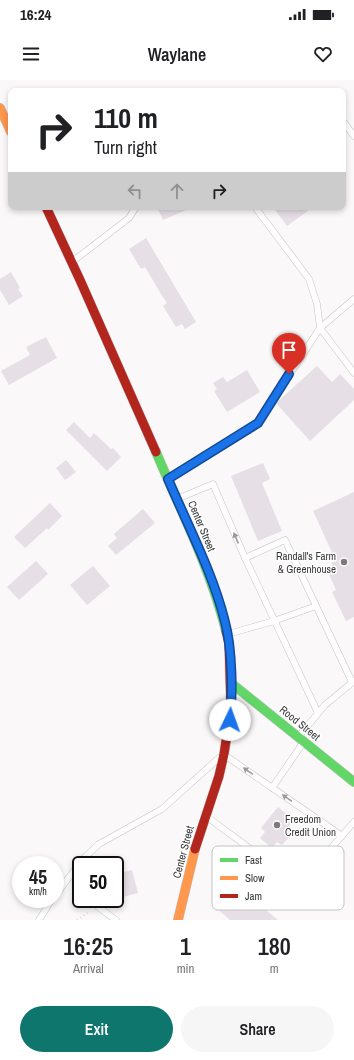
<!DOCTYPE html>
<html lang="en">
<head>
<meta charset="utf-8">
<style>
  body { margin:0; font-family:"Archivo Narrow",sans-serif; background:#f6f6f6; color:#202124; height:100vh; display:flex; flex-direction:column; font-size:15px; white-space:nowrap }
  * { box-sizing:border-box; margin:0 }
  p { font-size:13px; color:#757577 }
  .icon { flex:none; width:22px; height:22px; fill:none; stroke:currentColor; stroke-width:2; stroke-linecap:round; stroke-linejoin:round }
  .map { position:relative; height:840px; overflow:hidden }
  .drawer { display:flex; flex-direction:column; background:#fff; flex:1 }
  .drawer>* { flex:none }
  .hud { position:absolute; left:8px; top:8px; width:338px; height:122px; border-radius:8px; box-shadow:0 2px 6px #0003; background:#fff; color:#202124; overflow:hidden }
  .speed { position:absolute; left:12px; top:776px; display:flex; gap:8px; font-size:20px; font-weight:700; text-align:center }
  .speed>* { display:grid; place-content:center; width:52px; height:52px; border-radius:50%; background:#fff; box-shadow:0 2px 6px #0003; line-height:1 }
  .speed small { font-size:10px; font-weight:400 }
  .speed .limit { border:2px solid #111; border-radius:6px; background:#fff; color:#111 }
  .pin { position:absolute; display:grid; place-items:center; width:34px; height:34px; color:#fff; margin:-41px -17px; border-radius:50% 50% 50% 0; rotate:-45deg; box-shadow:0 0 4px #0007 }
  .pin .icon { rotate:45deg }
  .me { position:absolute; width:44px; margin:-22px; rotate:3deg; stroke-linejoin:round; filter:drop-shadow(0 0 3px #0008) }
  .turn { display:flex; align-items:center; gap:14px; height:84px; padding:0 20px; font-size:18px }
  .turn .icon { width:52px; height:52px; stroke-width:2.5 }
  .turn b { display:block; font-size:28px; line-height:34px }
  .lanes { display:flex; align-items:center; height:38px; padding:0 20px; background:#0003; justify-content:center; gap:20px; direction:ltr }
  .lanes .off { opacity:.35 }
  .eta { display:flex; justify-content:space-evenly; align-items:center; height:68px; text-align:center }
  .eta b { font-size:24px; font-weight:600; line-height:28px }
  .action { display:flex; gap:8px; margin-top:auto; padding:8px 20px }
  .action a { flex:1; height:46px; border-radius:24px; background:#0f766e; color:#fff; font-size:16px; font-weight:600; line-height:46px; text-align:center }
  .action a+a { background:#f6f6f6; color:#202124 }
  .status { display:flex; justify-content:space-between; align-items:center; height:28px; padding:0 20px; background:#fff; direction:ltr }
  .status svg { height:11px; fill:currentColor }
  header { display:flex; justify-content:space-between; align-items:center; height:52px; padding:0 20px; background:#fff; font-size:18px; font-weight:600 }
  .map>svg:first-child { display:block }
  .building { fill:#e6dfe6 }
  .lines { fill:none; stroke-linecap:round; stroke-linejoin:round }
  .lane-casing { stroke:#c5c3c4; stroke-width:7 }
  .fast-casing { stroke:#c5c3c4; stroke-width:10 }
  .slow-casing { stroke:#c5c3c4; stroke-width:10 }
  .jam-casing { stroke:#c5c3c4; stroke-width:10 }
  .path { stroke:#e0dfe0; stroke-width:2.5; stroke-dasharray:1 3; stroke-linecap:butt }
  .lane { stroke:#fefefe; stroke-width:6 }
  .fast { stroke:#63d668; stroke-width:9 }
  .slow { stroke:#ff974d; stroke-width:9 }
  .jam { stroke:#b3261e; stroke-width:9 }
  .oneway { fill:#9c9b9b }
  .route-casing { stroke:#114b97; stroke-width:10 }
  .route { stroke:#1a73e8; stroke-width:7 }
  .poi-dot { fill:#7d7b7c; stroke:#fff; stroke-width:1.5 }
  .labels { text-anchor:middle; stroke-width:3; stroke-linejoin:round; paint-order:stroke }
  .street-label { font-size:11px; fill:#393838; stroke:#fff }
  .poi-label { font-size:11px; fill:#393838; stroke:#fff; text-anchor:end }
  .key { fill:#fff; stroke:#c4c3c3; stroke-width:1 }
  .key-label { font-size:11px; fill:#393838 }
</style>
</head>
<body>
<div class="status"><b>16:24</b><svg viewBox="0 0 49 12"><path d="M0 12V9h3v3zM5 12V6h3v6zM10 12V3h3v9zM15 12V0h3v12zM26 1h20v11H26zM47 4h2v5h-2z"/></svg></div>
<header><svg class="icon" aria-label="menu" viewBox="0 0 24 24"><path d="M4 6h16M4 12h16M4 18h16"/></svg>Waylane<svg class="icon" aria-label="heart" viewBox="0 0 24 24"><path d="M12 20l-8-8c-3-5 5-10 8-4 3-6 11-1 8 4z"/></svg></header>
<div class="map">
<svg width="354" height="840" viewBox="0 0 354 840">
  <rect width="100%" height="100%" fill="#faf8f9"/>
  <g class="building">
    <path d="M 157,127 L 193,127 L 163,140 Z"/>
    <path d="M 273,127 L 313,127 L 287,146 Z"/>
    <path d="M 146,158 L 196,242 L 185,249 L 182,244 L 176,247 L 163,226 L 167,223 L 161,214 L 145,187 L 141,189 L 129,169 Z"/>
    <path d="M 11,192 L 20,208 L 18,209 L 23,216 L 9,225 L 0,210 L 0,199 Z"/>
    <path d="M 46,257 L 57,278 L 9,305 L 1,291 L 30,275 L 26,267 Z"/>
    <path d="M 317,286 L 332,302 L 340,294 L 354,309 L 354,320 L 310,361 L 276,323 Z"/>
    <path d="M 247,290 L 260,312 L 227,332 L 214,311 L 217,309 L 213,303 L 223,297 L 227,302 Z"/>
    <path d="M 74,342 L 90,358 L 94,353 L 111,369 L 113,368 L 121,377 L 107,391 L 66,350 Z"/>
    <path d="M 66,380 L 76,392 L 65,400 L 56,388 Z"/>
    <path d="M 263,383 L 270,399 L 262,403 L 282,451 L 258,461 L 231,396 Z"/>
    <path d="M 354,412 L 354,537 L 346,541 L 332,512 L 336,510 L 327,490 L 333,487 L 331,483 L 336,481 L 313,431 Z"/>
    <path d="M 50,423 L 62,436 L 48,450 L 47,448 L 25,468 L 14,457 Z"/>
    <path d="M 143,429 L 155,443 L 116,475 L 108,466 L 117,458 L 114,454 Z"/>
    <path d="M 36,481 L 48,494 L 19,520 L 7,507 Z"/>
    <path d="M 93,486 L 110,506 L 87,525 L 70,505 Z"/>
    <path d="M 278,727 L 294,740 L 287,748 L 293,753 L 282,765 L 277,762 L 272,768 L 260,758 L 265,752 L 261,748 Z"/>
    <path d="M 132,790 L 138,813 L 115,819 L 115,794 Z"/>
    <path d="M 236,804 L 255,821 L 278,840 L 230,840 L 216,828 Z"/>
  </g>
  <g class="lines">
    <g class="lane-casing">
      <g id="lane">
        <path d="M 343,41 L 354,56"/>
        <path d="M 72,182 L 129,138 L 136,127"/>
        <path d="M 354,219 L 320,248 L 354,293"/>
        <path d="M 170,398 L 258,343 L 320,248 L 317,224 L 309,199 L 255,127"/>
        <path d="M 177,419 L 213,404 L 245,478 L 285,460 L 352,602"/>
        <path d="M 245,478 L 318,633"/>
        <path d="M 228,554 L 274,541 L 316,526"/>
        <path d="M 299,656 L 325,625 L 354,601"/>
        <path d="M 226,676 L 342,756"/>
        <path d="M 272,708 L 303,663"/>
        <path d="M 207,737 L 278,789 L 291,796 L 301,795 L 317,784 L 354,742"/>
        <path d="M 55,816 L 82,780 L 99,764 L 162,729 L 219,678"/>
        <path d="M 96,819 L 98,827 L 116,840"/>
        <path d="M 39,840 L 52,819"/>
      </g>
    </g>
    <g class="fast-casing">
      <g id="fast">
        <path d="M 156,372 C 181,431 210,488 226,551"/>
        <path d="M 231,603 L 354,702"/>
      </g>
    </g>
    <g class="slow-casing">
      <g id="slow">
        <path d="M 0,28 L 11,52"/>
        <path d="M 178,840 L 195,769"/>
      </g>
    </g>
    <g class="jam-casing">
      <g id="jam">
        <path d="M 46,127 L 80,200 L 156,372"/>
        <path d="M 195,769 L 219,696 L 224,674 L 231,628 L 229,563 L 226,551"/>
      </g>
    </g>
    <path class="path" d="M 77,840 L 89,832"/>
    <use href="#lane" class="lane"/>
    <use href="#fast" class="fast"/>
    <use href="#slow" class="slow"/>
    <use href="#jam" class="jam"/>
  </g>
  <defs><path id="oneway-solid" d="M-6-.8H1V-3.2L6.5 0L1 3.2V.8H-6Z"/></defs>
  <g class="oneway">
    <use href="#oneway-solid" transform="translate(236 458) rotate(-113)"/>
    <use href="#oneway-solid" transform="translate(248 691) rotate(-145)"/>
    <use href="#oneway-solid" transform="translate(287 718) rotate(-145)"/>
  </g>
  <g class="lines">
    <g class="route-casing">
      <path id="route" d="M 230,640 C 233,612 232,568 225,542 C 213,493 188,446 168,399 L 258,343 L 289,294"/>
    </g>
    <use href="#route" class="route"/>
  </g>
  <g class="poi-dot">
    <circle cx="344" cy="482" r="4"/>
    <circle cx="277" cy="745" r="4"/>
  </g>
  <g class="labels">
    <g class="street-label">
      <text transform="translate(202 446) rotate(67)" y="4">Center Street</text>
      <text transform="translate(300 643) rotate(39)" y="4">Rood Street</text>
      <text transform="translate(183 772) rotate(-75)" y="4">Center Street</text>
    </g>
    <g class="poi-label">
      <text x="336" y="480">Randall's Farm<tspan x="336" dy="13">&amp; Greenhouse</tspan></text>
      <text x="285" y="743" text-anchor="start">Freedom<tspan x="285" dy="13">Credit Union</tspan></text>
    </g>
  </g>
  <rect x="212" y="766" width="132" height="64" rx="6" class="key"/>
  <rect x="220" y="778" width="18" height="4" fill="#63d668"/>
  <rect x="220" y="796" width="18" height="4" fill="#ff974d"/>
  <rect x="220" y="814" width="18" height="4" fill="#b3261e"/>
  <g class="key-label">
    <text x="245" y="784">Fast</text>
    <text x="245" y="802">Slow</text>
    <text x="245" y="820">Jam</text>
  </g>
</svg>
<div class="speed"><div>45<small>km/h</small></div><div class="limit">50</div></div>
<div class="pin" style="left:289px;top:294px;background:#d93025"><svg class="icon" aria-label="arrive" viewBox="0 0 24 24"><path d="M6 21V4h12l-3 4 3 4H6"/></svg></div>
<svg class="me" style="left:230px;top:640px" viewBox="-20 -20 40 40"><circle r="19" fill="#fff"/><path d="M0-13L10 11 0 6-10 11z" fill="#1a73e8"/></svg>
<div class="hud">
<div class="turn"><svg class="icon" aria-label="right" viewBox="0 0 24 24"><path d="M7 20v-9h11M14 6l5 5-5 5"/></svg><div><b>110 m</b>Turn right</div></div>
<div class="lanes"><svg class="icon off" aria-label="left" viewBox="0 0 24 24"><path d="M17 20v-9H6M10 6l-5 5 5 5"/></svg><svg class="icon off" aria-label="ahead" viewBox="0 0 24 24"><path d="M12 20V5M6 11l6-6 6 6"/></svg><svg class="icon" aria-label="right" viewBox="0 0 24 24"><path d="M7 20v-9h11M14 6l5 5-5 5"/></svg></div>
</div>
</div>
<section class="drawer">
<div class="eta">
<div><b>16:25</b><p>Arrival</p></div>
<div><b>1</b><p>min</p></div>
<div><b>180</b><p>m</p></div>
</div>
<div class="action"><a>Exit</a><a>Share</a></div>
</section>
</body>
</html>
